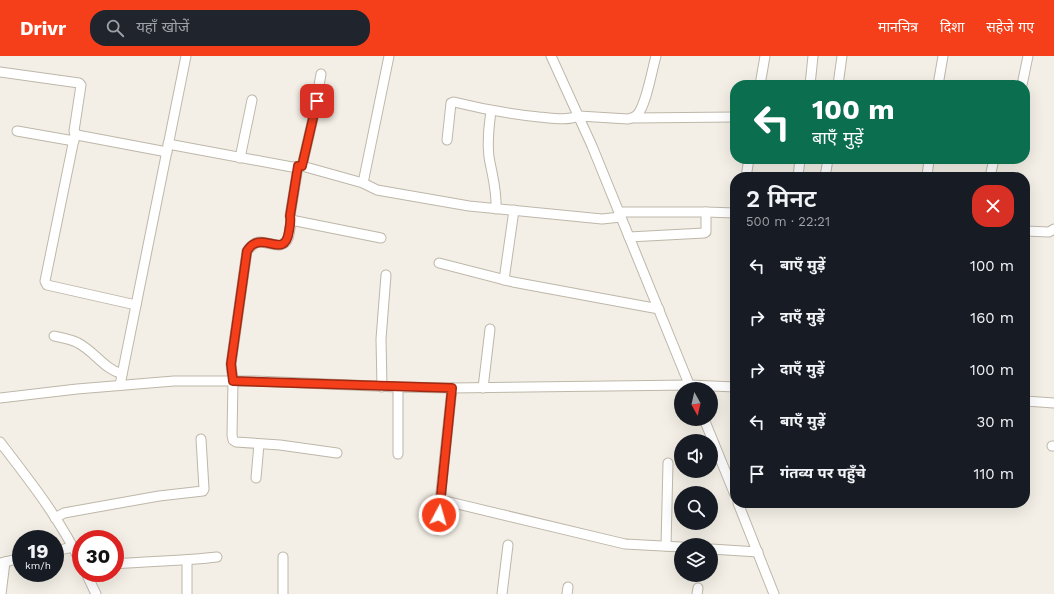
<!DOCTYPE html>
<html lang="hi">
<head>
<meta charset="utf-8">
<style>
  body { margin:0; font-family:"Work Sans","Noto Sans Devanagari",sans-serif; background:#20242c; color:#f1f3f6; height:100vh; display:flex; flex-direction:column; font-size:15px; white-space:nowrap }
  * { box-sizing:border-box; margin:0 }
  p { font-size:13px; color:#9ea1a6 }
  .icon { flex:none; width:22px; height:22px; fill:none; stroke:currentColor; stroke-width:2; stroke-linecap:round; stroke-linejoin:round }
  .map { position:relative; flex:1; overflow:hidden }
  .sheet { position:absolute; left:730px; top:116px; width:300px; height:336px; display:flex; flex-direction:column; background:#171b24; border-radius:16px; box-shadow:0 4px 16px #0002 }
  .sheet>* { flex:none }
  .top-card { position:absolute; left:730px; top:24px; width:300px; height:84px; border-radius:16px; box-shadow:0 4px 16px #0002; background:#0b6e4f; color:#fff; overflow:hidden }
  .needle { width:26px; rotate:172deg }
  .buttons { position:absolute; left:674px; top:326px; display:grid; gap:8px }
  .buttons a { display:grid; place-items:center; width:44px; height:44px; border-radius:50%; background:#171b24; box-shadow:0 4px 16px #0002; font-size:20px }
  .speed { position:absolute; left:12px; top:474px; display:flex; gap:8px; font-size:20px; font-weight:700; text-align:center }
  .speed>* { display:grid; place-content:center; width:52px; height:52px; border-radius:50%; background:#171b24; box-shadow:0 4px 16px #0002; line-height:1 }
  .speed small { font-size:10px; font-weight:400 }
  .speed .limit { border:6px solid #d22; background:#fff; color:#111 }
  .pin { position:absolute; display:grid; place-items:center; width:34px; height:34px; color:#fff; margin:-17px; border-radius:8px; box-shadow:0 2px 6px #0006 }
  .me { position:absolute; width:44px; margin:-22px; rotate:6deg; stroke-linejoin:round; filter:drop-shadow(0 0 3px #0008) }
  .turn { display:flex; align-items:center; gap:14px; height:84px; padding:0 16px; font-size:18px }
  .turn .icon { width:52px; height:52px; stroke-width:2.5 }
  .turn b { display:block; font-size:28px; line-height:34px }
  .round { display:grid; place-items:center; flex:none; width:42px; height:42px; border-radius:16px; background:#20242c }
  .headline { display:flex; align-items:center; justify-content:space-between; height:68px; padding:0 16px }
  h1 { font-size:24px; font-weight:600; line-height:30px }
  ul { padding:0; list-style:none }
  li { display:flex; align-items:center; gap:12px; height:52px; padding:0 16px }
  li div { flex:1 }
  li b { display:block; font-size:15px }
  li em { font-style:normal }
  header { display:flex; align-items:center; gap:24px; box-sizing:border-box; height:56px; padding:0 20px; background:#f53f1b; color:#fff }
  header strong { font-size:19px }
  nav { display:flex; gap:22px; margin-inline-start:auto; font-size:14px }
  .search { width:280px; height:36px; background:#20242c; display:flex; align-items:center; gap:10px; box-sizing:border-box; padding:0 14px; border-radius:16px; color:#9ea1a6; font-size:15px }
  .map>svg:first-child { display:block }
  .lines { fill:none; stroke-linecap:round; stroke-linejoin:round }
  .minor-casing { stroke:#beb7a9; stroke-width:11 }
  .minor { stroke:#fff; stroke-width:9 }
  .route-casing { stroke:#9f2912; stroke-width:10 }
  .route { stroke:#f53f1b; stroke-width:7 }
</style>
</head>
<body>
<header>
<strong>Drivr</strong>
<div class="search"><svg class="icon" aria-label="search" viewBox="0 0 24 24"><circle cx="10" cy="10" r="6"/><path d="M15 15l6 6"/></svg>यहाँ खोजें</div>
<nav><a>मानचित्र</a><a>दिशा</a><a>सहेजे गए</a></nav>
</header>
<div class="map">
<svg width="1054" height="538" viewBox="0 0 1054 538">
  <rect width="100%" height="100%" fill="#f3efe6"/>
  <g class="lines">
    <g class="minor-casing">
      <g id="minor">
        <path d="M 551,0 L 592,90 L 691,333"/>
        <path d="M 0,16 L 79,27 L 81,29 L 74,75 L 77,79 L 167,96"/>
        <path d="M 760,29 L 765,0"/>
        <path d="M 810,29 L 813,0"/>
        <path d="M 838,29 L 842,0"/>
        <path d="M 938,29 L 943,0"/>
        <path d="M 1022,29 L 1028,0"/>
        <path d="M 491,55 C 489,70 487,85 489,101 C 492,119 497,133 496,153"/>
        <path d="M 634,62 L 735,61"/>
        <path d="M 17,75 L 74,85"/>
        <path d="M 75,78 L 45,225 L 47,229 L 136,249"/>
        <path d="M 447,84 L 451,47 L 454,46 C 482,53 510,58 539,61 C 552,62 566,65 579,60 L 628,63 C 631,62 634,62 637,59 C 646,50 652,14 656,0"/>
        <path d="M 168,88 L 292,111 L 302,110 L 363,127 L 377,134 L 469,150 L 602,163 L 621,161"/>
        <path d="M 240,102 L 252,44"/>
        <path d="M 302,110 L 314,58 L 321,18"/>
        <path d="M 298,111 L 290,160 L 291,164 L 381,182"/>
        <path d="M 746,121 L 749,103"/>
        <path d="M 798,121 L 800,103"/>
        <path d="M 825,121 L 828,103"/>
        <path d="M 927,121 L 929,103"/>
        <path d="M 990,121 L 994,103"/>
        <path d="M 363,127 L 389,0"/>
        <path d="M 619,156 L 706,156 L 735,157"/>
        <path d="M 291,164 C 290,170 290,177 288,182 C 283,195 269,186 260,186 C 254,186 251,191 247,195 L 231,308 L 233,325 L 232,379 L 233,384 L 236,386 L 280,389 L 337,397"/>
        <path d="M 1025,175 L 1049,176 L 1054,173"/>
        <path d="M 629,181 L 704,177 L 706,176 L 706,156"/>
        <path d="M 439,207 L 513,226 L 659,253"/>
        <path d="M 504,224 L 514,154"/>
        <path d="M 54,280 C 62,282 71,283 78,287 C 94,295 104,313 122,318"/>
        <path d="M 120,329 L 186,0"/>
        <path d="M 382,331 L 381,283 L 386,219"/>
        <path d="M 398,331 L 398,398"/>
        <path d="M 483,332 L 490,273"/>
        <path d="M 0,342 L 77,333 L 174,325 L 256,325 L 398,331 L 452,332 L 690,329 L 735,331"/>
        <path d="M 1025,345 L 1054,347"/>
        <path d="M 704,363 L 735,439"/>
        <path d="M 0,386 C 30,425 60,463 81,507"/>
        <path d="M 1052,390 L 1054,390"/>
        <path d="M 256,422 L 259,388"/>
        <path d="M 441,444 L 625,488 L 681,491"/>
        <path d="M 738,447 L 774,538"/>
        <path d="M 55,462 L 64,457 L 159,440 L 203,435 L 204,433 L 201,383"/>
        <path d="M 437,474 L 452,332"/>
        <path d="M 666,490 L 668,407"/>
        <path d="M 711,493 L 758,496"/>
        <path d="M 55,495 L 73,491"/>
        <path d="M 283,501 L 283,538"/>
        <path d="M 1,507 L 21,502"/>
        <path d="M 115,508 C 149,505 183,505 217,501"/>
        <path d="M 86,517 L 96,538"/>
        <path d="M 1,538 L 5,506"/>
        <path d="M 187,538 L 187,504"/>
        <path d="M 502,538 L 508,489"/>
        <path d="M 567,538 L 568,531"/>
        <path d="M 697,538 L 698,532"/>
      </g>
    </g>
    <use href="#minor" class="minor"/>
  </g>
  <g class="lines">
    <g class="route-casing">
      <path id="route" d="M 317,45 L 302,110 L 298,110 L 290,160 C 291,165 290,170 289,175 C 285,202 268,180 254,188 C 251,189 249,192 247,195 L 231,308 L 233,325 L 452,332 L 439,459"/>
    </g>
    <use href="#route" class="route"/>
  </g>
</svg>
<div class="buttons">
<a><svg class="needle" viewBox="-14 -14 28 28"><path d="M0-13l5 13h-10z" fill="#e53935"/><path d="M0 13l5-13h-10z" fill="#9ea1a6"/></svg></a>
<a><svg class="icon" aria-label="sound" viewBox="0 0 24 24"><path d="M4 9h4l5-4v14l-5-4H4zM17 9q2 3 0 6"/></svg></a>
<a><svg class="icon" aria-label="search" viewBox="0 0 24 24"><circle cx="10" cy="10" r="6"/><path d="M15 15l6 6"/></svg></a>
<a><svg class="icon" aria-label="layers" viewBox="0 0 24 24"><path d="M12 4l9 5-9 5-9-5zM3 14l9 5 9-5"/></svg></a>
</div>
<div class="speed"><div>19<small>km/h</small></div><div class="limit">30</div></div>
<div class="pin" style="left:317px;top:45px;background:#d93025"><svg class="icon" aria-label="arrive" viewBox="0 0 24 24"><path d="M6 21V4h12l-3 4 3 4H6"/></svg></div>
<svg class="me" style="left:439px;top:459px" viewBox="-20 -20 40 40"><circle r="17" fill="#f53f1b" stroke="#fff" stroke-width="3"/><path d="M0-11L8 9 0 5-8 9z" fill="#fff"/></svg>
<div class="top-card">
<div class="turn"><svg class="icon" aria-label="left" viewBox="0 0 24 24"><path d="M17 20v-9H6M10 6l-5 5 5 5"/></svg><div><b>100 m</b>बाएँ मुड़ें</div></div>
</div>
<section class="sheet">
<div class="headline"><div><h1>2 मिनट</h1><p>500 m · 22:21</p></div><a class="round" style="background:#d93025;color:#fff"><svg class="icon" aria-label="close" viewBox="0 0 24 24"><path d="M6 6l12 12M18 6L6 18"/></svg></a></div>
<ul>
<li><svg class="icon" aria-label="left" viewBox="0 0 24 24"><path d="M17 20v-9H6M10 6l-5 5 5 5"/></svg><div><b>बाएँ मुड़ें</b></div><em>100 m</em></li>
<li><svg class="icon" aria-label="right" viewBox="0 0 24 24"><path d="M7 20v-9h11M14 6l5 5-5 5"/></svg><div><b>दाएँ मुड़ें</b></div><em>160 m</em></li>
<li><svg class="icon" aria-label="right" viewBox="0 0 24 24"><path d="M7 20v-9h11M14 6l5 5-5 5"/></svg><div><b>दाएँ मुड़ें</b></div><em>100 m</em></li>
<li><svg class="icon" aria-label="left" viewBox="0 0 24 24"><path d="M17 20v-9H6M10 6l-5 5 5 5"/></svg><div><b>बाएँ मुड़ें</b></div><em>30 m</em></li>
<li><svg class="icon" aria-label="arrive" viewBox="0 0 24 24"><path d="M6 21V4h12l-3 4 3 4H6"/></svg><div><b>गंतव्य पर पहुँचे</b></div><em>110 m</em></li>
</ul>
</section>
</div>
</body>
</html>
